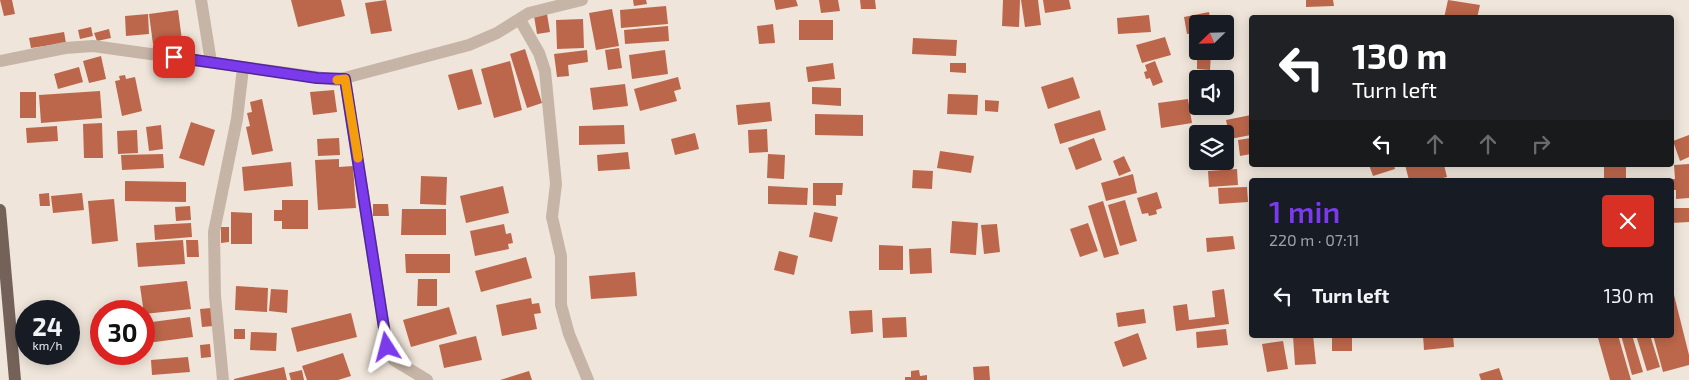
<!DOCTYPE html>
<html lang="en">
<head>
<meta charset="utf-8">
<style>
  body { margin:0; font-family:"Exo 2",sans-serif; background:#20242c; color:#f1f3f6; height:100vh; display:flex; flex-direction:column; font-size:19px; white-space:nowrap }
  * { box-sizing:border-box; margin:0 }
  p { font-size:16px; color:#9ea1a6 }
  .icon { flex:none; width:28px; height:28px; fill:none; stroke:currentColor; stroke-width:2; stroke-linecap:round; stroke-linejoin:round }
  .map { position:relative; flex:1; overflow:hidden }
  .details { position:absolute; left:1249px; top:178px; width:425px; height:160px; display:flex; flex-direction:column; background:#171b24; border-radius:5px; box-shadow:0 2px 12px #0003 }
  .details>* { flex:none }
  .top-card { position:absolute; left:1249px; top:15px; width:425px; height:152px; border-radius:5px; box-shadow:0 2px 12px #0003; background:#202124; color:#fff; overflow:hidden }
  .needle { width:32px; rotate:247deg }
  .tools { position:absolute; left:1189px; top:15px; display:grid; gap:10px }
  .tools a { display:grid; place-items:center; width:45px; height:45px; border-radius:5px; background:#171b24; box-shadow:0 2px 12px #0003; font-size:25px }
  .speed { position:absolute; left:15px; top:300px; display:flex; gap:10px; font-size:25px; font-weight:700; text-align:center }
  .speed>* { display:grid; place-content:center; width:65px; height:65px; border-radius:50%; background:#171b24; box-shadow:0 2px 12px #0003; line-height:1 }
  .speed small { font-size:12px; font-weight:400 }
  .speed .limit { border:8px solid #d22; background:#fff; color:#111 }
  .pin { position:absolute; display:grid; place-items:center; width:42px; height:42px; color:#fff; margin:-21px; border-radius:10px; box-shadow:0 2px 8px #0006 }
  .me { position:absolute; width:55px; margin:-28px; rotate:351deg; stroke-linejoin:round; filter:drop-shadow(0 0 4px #0008) }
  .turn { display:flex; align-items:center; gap:18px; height:105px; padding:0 20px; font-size:22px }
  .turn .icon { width:65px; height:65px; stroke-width:2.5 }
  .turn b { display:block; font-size:35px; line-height:42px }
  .lanes { display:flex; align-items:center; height:48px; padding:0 20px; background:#0003; justify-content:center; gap:25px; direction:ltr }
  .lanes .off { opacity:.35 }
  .round { display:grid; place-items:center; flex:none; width:52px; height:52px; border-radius:5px; background:#20242c }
  .overview { display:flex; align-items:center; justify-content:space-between; height:85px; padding:0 20px }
  h1 { font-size:30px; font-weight:600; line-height:38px; color:#7c3aed }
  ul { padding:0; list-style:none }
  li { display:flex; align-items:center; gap:15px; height:65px; padding:0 20px }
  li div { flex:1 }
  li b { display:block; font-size:19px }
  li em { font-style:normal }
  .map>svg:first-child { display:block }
  .building { fill:#bc674b }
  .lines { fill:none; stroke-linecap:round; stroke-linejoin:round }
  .minor { stroke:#c6b5a7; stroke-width:12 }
  .major { stroke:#746259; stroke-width:12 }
  .route-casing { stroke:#51269a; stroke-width:12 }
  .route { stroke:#7c3aed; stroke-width:9 }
  .slow { stroke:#f59e0b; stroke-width:9 }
</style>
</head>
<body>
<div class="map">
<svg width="1689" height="380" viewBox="0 0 1689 380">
  <rect width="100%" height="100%" fill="#efe5da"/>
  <g class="building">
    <path d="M 0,0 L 12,0 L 15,14 L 4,16 Z"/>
    <path d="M 291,0 L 341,0 L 345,16 L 298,27 Z"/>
    <path d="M 386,0 L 392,31 L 371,34 L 365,3 Z"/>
    <path d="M 633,0 L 646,0 L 647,4 L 634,6 Z"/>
    <path d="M 774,0 L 796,0 L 798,6 L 776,10 Z"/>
    <path d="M 819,0 L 838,0 L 840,11 L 821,13 Z"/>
    <path d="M 860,0 L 875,0 L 876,9 L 861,9 Z"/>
    <path d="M 1003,0 L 1020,0 L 1019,27 L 1002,26 Z"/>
    <path d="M 1021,0 L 1038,0 L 1041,25 L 1025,27 Z"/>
    <path d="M 1043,0 L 1069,0 L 1071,9 L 1045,13 Z"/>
    <path d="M 1306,0 L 1333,0 L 1334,6 L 1306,7 Z"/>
    <path d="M 1448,0 L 1480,5 L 1477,18 L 1444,18 Z"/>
    <path d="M 666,6 L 668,24 L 621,28 L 620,10 Z"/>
    <path d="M 612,9 L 619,46 L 596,50 L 589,13 Z"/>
    <path d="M 178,10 L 182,40 L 153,44 L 149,14 Z"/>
    <path d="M 1209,12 L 1211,24 L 1198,24 L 1198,32 L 1187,34 L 1184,17 Z"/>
    <path d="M 148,14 L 149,34 L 126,36 L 125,16 Z"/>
    <path d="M 547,14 L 550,32 L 537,34 L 534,16 Z"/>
    <path d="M 1149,15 L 1151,32 L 1118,34 L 1117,18 Z"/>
    <path d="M 583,19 L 584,48 L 557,49 L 556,20 Z"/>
    <rect x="799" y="20" width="34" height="20"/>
    <path d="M 773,24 L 775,43 L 759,44 L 757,26 Z"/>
    <path d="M 668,26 L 669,41 L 625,44 L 624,30 Z"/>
    <path d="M 91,27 L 93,36 L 80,39 L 78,30 Z"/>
    <path d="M 109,29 L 111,38 L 97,41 L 94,33 Z"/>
    <path d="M 64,32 L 66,43 L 31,48 L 29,38 Z"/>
    <path d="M 1165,37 L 1171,55 L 1142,63 L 1136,45 Z"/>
    <path d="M 913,38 L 957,40 L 956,56 L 912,54 Z"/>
    <path d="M 619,48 L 622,68 L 608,70 L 605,50 Z"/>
    <path d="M 525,49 L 542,103 L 527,108 L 510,54 Z"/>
    <path d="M 587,50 L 588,62 L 568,65 L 569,76 L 557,77 L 554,54 Z"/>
    <path d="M 665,50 L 668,74 L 632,79 L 629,55 Z"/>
    <path d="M 1197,52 L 1211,52 L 1210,70 L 1197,69 Z"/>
    <path d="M 101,56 L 106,79 L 89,83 L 83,61 Z"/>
    <path d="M 510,61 L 522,110 L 494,118 L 481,69 Z"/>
    <path d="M 1155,61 L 1163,82 L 1153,86 L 1150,78 L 1146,79 L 1144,72 L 1147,71 L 1145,65 Z"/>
    <path d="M 833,63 L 835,79 L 808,82 L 806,67 Z"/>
    <path d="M 950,63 L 966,63 L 966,73 L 950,72 Z"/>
    <path d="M 79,67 L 83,82 L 58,89 L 54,74 Z"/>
    <path d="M 472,69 L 482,104 L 458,110 L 448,75 Z"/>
    <path d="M 125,75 L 126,79 L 135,77 L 142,111 L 122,116 L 115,81 L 120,80 L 119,76 Z"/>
    <path d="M 678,77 L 681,89 L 674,91 L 677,101 L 640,111 L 634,89 Z"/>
    <path d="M 1073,77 L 1080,98 L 1048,109 L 1041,87 Z"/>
    <path d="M 625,84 L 628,106 L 593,110 L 590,88 Z"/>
    <path d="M 812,87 L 841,88 L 841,106 L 812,104 Z"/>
    <path d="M 334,90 L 337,112 L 313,115 L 310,92 Z"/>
    <path d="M 100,91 L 102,118 L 41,123 L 39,95 Z"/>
    <rect x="20" y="92" width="16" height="26"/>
    <path d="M 948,94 L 978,95 L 977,115 L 947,114 Z"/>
    <path d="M 262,99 L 273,151 L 252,155 L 246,127 L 250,126 L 247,113 L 252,112 L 250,102 Z"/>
    <path d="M 1188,99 L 1192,123 L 1161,128 L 1158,103 Z"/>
    <path d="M 985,100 L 999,101 L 998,112 L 985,111 Z"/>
    <path d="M 770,102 L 772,121 L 738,125 L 736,105 Z"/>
    <path d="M 1100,110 L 1106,130 L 1060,144 L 1054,124 Z"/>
    <path d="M 815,114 L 863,115 L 863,136 L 815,135 Z"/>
    <path d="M 1251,115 L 1251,135 L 1230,139 L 1226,120 Z"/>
    <path d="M 191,122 L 215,130 L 204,166 L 179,158 Z"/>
    <path d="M 102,123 L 103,158 L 84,158 L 83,124 Z"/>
    <path d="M 161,125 L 163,149 L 149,151 L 146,127 Z"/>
    <path d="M 624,125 L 625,144 L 579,145 L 579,126 Z"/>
    <path d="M 1217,125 L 1218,134 L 1206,134 L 1205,127 Z"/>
    <path d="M 57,126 L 58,141 L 27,143 L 26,128 Z"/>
    <path d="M 767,129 L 768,152 L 749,153 L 748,130 Z"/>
    <path d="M 137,130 L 138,153 L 118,154 L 117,131 Z"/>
    <path d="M 695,133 L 699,149 L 675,155 L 671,139 Z"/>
    <path d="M 1689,135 L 1689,157 L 1680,161 L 1673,141 Z"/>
    <path d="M 339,138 L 340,155 L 318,156 L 317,139 Z"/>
    <path d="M 1094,138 L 1102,160 L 1076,170 L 1068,148 Z"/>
    <path d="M 1251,138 L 1251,154 L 1240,156 L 1238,140 Z"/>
    <path d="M 940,151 L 974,156 L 971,173 L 937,168 Z"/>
    <path d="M 628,152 L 630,169 L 598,171 L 597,155 Z"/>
    <path d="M 163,154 L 164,168 L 122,170 L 121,155 Z"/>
    <path d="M 768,154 L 785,155 L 784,179 L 767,178 Z"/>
    <path d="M 1124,156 L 1131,171 L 1119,176 L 1113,161 Z"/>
    <path d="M 339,159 L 339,167 L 353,166 L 356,208 L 318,210 L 315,160 Z"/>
    <path d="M 291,162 L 293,186 L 244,191 L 242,167 Z"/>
    <path d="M 1689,164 L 1689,198 L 1676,199 L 1676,190 L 1671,190 L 1671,179 L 1675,179 L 1674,165 Z"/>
    <path d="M 1369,165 L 1394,165 L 1395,169 L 1373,176 Z"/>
    <path d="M 1405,165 L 1444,165 L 1447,177 L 1435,180 L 1409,180 Z"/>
    <rect x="1604" y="167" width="22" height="13"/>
    <path d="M 1237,169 L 1238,185 L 1209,187 L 1208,171 Z"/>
    <path d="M 913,170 L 933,171 L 932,189 L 912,188 Z"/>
    <path d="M 1133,174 L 1137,193 L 1106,201 L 1101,183 Z"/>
    <path d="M 421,176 L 447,177 L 446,205 L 420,204 Z"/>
    <path d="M 125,181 L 186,182 L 186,202 L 125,201 Z"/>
    <path d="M 813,183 L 843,183 L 842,195 L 836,195 L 836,206 L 813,205 Z"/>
    <path d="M 503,186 L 509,213 L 466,223 L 460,196 Z"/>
    <path d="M 768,186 L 808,188 L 807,205 L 768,204 Z"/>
    <path d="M 1247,187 L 1248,202 L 1219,204 L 1218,188 Z"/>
    <path d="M 1157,192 L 1162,208 L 1156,210 L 1157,214 L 1149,216 L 1148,213 L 1142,214 L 1137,198 Z"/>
    <path d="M 49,193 L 50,206 L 40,206 L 39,194 Z"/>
    <path d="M 82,193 L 84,210 L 53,213 L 51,196 Z"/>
    <path d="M 114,199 L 118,241 L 92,244 L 88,201 Z"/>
    <path d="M 282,200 L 308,200 L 308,229 L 282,229 L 282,221 L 274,221 L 274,210 L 282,210 Z"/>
    <path d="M 1125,200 L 1137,241 L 1120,246 L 1108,205 Z"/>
    <path d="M 1103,201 L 1119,254 L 1104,258 L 1088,206 Z"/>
    <path d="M 373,204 L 388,204 L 389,216 L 373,216 Z"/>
    <path d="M 190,206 L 191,220 L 176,221 L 175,207 Z"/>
    <path d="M 1671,208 L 1689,208 L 1689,222 L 1671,223 Z"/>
    <path d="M 402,209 L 446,209 L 446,235 L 401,235 Z"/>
    <path d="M 231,212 L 252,213 L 252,244 L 231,244 Z"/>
    <path d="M 814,212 L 838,217 L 832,242 L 809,237 Z"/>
    <path d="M 952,221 L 978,223 L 976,255 L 950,253 Z"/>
    <path d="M 191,223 L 192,237 L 155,240 L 154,225 Z"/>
    <path d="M 1088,223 L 1098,251 L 1080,257 L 1070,229 Z"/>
    <path d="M 504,224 L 506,234 L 511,233 L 513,243 L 508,244 L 509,249 L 475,256 L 470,231 Z"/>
    <path d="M 997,224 L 1000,252 L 984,254 L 981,225 Z"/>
    <path d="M 221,227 L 229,227 L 229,242 L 221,243 Z"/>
    <path d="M 1233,236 L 1235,249 L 1207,252 L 1206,238 Z"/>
    <path d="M 183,240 L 185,264 L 138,267 L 136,243 Z"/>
    <path d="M 186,240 L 198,240 L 199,257 L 187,257 Z"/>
    <path d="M 879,245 L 903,246 L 903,270 L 879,270 Z"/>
    <path d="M 931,248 L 932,273 L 910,274 L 909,249 Z"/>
    <path d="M 779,251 L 798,256 L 794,275 L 774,270 Z"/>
    <path d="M 405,254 L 450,254 L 450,273 L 406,273 Z"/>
    <path d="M 526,257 L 532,278 L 481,292 L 475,271 Z"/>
    <path d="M 635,272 L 637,296 L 591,299 L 589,276 Z"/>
    <path d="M 418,279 L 437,279 L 437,306 L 417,306 Z"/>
    <path d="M 187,281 L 191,309 L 144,314 L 140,286 Z"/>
    <path d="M 236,286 L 268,288 L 267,312 L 235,310 Z"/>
    <path d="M 271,289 L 288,290 L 287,313 L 269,311 Z"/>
    <path d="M 1224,289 L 1229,324 L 1176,331 L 1173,306 L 1187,304 L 1189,320 L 1215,317 L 1212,291 Z"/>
    <path d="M 1674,295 L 1689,355 L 1689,365 L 1663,372 L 1653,335 L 1671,335 L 1671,296 Z"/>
    <path d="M 531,298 L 532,304 L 539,303 L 541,313 L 534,314 L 537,329 L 502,336 L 496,305 Z"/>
    <path d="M 449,307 L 457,334 L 411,347 L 403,320 Z"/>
    <path d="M 211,308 L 213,326 L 202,327 L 200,309 Z"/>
    <path d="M 1144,309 L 1146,323 L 1118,327 L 1116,313 Z"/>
    <path d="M 872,310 L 873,332 L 851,334 L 849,311 Z"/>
    <path d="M 351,313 L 357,337 L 297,352 L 291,328 Z"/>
    <path d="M 190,317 L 193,337 L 147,343 L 144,323 Z"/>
    <path d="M 906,317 L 907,337 L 883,338 L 882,318 Z"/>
    <rect x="234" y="329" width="11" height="10"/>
    <path d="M 1226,329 L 1228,345 L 1197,348 L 1196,332 Z"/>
    <path d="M 251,332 L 277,333 L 276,351 L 250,350 Z"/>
    <path d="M 1138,333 L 1147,359 L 1123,367 L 1114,342 Z"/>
    <path d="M 1313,335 L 1316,364 L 1295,365 L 1293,336 Z"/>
    <rect x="1332" y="335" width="20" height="16"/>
    <path d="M 1423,335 L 1453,335 L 1454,347 L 1424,350 Z"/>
    <path d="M 1607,335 L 1618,335 L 1631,380 L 1610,380 L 1598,338 Z"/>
    <path d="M 1621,335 L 1632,335 L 1643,372 L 1632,375 Z"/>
    <path d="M 1636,335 L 1650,335 L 1660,367 L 1647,371 Z"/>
    <path d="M 476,336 L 482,360 L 444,368 L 439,345 Z"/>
    <path d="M 1283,341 L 1288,369 L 1267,372 L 1262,344 Z"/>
    <path d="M 210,344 L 211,357 L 201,358 L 200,345 Z"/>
    <path d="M 343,353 L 351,376 L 338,380 L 307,380 L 302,366 Z"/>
    <path d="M 188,357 L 190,372 L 152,375 L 151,360 Z"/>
    <path d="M 989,366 L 990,380 L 974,380 L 973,367 Z"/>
    <path d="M 284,367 L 287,380 L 234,380 L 234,379 Z"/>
    <path d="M 1499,368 L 1503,380 L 1481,380 L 1479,374 Z"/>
    <path d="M 302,370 L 304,380 L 291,380 L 289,373 Z"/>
    <path d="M 919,370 L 920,376 L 927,375 L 927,380 L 905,380 L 905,377 L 911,377 L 911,371 Z"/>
    <path d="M 529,371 L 532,380 L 500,380 Z"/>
  </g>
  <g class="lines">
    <g class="minor">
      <path d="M 201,0 L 211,62"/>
      <path d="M 520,20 L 539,53 L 545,71 L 556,184 L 552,217 L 561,256 L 561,305 L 569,334 L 588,380"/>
      <path d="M 0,61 L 65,48 L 93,46 L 337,80 L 469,45 L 497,33 L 529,13 L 582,0"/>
      <path d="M 345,79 L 387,347 L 394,360 L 427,380"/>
      <path d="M 223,380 L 215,296 L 214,232 L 237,119 L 243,68"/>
    </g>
    <path class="major" d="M 0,210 L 15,380"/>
  </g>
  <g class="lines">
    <g class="route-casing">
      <path id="route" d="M 174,57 L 317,78 L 345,79 L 387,347"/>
    </g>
    <use href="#route" class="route"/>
    <path class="slow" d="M 337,80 L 345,79 L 358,158"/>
  </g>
</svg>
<div class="tools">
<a><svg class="needle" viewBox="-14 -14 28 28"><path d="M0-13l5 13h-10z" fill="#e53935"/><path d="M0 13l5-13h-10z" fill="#9ea1a6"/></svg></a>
<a><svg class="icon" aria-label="sound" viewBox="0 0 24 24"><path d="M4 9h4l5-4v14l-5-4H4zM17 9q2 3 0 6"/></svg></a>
<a><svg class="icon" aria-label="layers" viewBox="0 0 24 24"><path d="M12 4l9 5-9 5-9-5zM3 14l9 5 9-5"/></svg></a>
</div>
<div class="speed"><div>24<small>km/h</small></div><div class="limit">30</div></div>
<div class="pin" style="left:174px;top:57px;background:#d93025"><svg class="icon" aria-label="arrive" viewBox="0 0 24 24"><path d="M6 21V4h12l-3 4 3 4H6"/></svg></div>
<svg class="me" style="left:387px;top:347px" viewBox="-20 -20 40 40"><path d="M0-17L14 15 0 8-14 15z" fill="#7c3aed" stroke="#fff" stroke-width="4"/></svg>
<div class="top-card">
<div class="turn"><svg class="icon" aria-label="left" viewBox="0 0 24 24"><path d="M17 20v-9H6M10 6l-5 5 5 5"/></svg><div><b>130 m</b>Turn left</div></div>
<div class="lanes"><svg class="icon" aria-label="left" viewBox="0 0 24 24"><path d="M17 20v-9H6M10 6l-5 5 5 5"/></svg><svg class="icon off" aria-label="ahead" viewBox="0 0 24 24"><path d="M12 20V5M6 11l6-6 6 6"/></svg><svg class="icon off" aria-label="ahead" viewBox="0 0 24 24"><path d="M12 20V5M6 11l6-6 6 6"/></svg><svg class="icon off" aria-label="right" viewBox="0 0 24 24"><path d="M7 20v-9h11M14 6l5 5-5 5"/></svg></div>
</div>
<section class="details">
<div class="overview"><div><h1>1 min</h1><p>220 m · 07:11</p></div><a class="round" style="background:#d93025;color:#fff"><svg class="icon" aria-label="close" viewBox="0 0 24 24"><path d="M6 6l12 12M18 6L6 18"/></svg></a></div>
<ul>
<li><svg class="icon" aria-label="left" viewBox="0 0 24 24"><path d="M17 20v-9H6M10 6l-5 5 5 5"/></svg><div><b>Turn left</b></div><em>130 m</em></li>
</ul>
</section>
</div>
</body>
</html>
